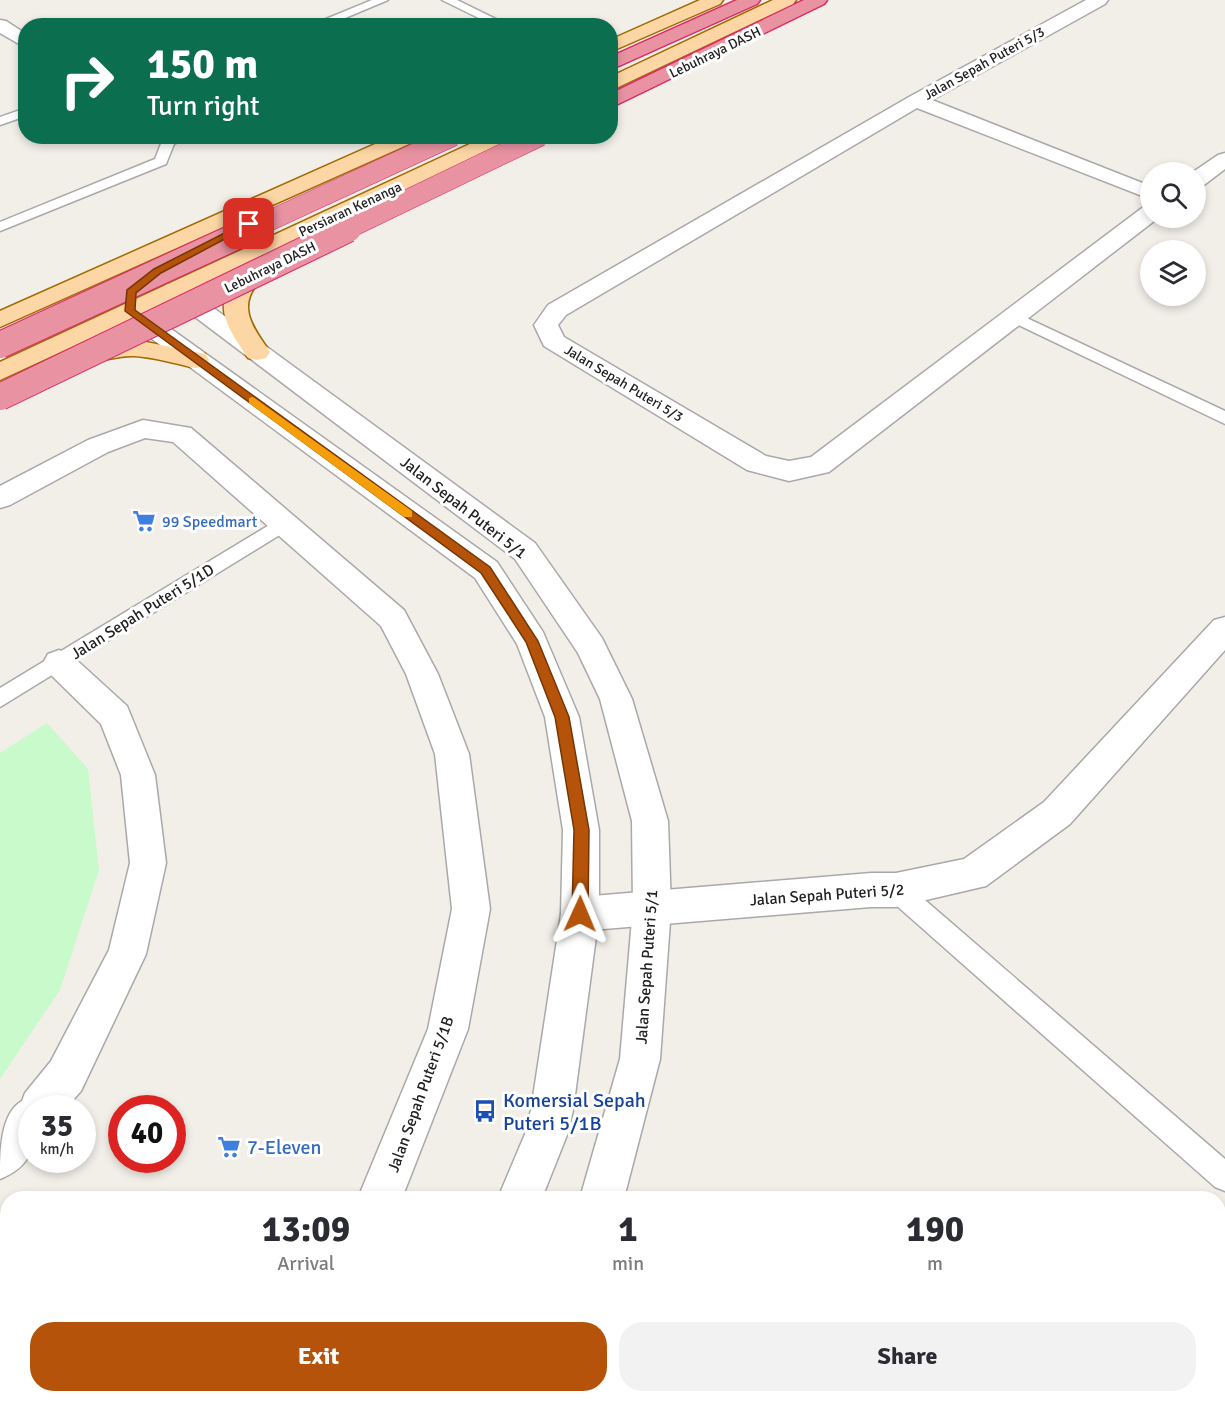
<!DOCTYPE html>
<html lang="en">
<head>
<meta charset="utf-8">
<style>
  body { margin:0; font-family:Signika,sans-serif; background:#f2f2f3; color:#2b2b33; height:100vh; display:flex; flex-direction:column; font-size:22px; white-space:nowrap }
  * { box-sizing:border-box; margin:0 }
  p { font-size:20px; color:#7c7c81 }
  .icon { flex:none; width:33px; height:33px; fill:none; stroke:currentColor; stroke-width:2; stroke-linecap:round; stroke-linejoin:round }
  .map { position:relative; flex:1; overflow:hidden }
  .panel { position:absolute; left:0px; top:1191px; width:1226px; height:212px; display:flex; flex-direction:column; background:#fff; border-radius:24px 24px 0 0; box-shadow:0 3px 9px #0003 }
  .panel>* { flex:none }
  .hud { position:absolute; left:18px; top:18px; width:600px; height:126px; border-radius:24px; box-shadow:0 3px 9px #0003; background:#0b6e4f; color:#fff; overflow:hidden }
  .fabs { position:absolute; left:1140px; top:162px; display:grid; gap:12px }
  .fabs a { display:grid; place-items:center; width:66px; height:66px; border-radius:50%; background:#fff; box-shadow:0 3px 9px #0003; font-size:30px }
  .speed { position:absolute; left:18px; top:1095px; display:flex; gap:12px; font-size:30px; font-weight:700; text-align:center }
  .speed>* { display:grid; place-content:center; width:78px; height:78px; border-radius:50%; background:#fff; box-shadow:0 3px 9px #0003; line-height:1 }
  .speed small { font-size:15px; font-weight:400 }
  .speed .limit { border:9px solid #d22; background:#fff; color:#111 }
  .pin { position:absolute; display:grid; place-items:center; width:51px; height:51px; color:#fff; margin:-26px; border-radius:12px; box-shadow:0 3px 9px #0006 }
  .me { position:absolute; width:66px; margin:-33px; rotate:1deg; stroke-linejoin:round; filter:drop-shadow(0 0 4px #0008) }
  .turn { display:flex; align-items:center; gap:21px; height:126px; padding:0 30px; font-size:27px }
  .turn .icon { width:78px; height:78px; stroke-width:2.5 }
  .turn b { display:block; font-size:42px; line-height:51px }
  .eta { display:flex; justify-content:space-evenly; align-items:center; height:102px; text-align:center }
  .eta b { font-size:36px; font-weight:700; line-height:42px }
  .cta { display:flex; gap:12px; margin-top:auto; padding:12px 30px }
  .cta a { flex:1; height:69px; border-radius:24px; background:#b45309; color:#fff; font-size:24px; font-weight:700; line-height:69px; text-align:center }
  .cta a+a { background:#f2f2f3; color:#2b2b33 }
  .map>svg:first-child { display:block }
  .park { fill:#c8facc }
  .lines { fill:none; stroke-linecap:round; stroke-linejoin:round }
  .service-casing { stroke:#a9a9a9; stroke-width:3 }
  .minor-casing { stroke:#a9a9a9; stroke-width:3 }
  .tertiary-casing { stroke:#a9a9a9; stroke-width:3 }
  .primary-casing { stroke:#a06b00; stroke-width:3 }
  .motorway-casing { stroke:#dc2a67; stroke-width:3 }
  .service { fill:#fff; fill-rule:evenodd }
  .minor { fill:#fff; fill-rule:evenodd }
  .tertiary { fill:#fff; fill-rule:evenodd }
  .primary { fill:#fcd6a4; fill-rule:evenodd }
  .motorway { fill:#e892a2; fill-rule:evenodd }
  .motorway-bridge-far1-casing { stroke:#dc2a67; stroke-width:21; stroke-linecap:butt }
  .motorway-bridge-casing { stroke:#dc2a67; stroke-width:28; stroke-linecap:butt }
  .motorway-bridge-far1 { stroke:#e892a2; stroke-width:20 }
  .motorway-bridge { stroke:#e892a2; stroke-width:26 }
  .route { fill:#b45309; stroke:#753606; stroke-width:1.5 }
  .slow { fill:#f59e0b }
  .labels { text-anchor:middle; stroke-width:6; stroke-linejoin:round; paint-order:stroke }
  .far-street-label { font-size:14px; fill:#222; stroke:#fff }
  .street-label { font-size:16px; fill:#222; stroke:#fff }
  .shop-label { font-size:16px; fill:#366cbe; stroke:#fff; text-anchor:start }
  .near-transit-label { font-size:20px; fill:#164399; stroke:#fff; text-anchor:start }
  .near-shop-label { font-size:20px; fill:#366cbe; stroke:#fff; text-anchor:start }
</style>
</head>
<body>
<div class="map">
<svg width="1225" height="1402" viewBox="0 0 1225 1402">
  <rect width="100%" height="100%" fill="#f2efe9"/>
  <path class="park" d="M 47,723 L 88,769 L 99,870 L 60,990 L 0,1079 L 0,753 Z"/>
  <g class="lines">
    <g class="service-casing">
      <g id="service">
        <path d="M 372,0 L 388,0 L 326,26 L 309,26 Z"/>
        <path d="M 442,0 L 457,0 L 510,26 L 495,26 Z"/>
        <path d="M 26,108 L 26,116 L 0,125 L 0,117 Z"/>
        <path d="M 164,136 L 174,136 L 176,139 L 166,164 L 0,231 L 0,222 L 155,159 Z"/>
        <path d="M 1014,312 L 1225,411 L 1225,424 L 1008,320 L 1006,317 Z"/>
        <path d="M 284,516 L 291,518 L 293,523 L 291,528 L 0,707 L 0,688 Z"/>
        <path d="M 896,879 L 904,882 L 1225,1159 L 1225,1191 L 1215,1187 L 888,898 L 884,890 L 888,882 Z"/>
      </g>
    </g>
    <g class="minor-casing">
      <g id="minor">
        <path d="M 1086,0 L 1108,0 L 1105,4 L 932,100 L 1150,186 L 1150,199 L 917,108 L 566,315 L 558,325 L 564,337 L 766,456 L 789,461 L 811,457 L 1142,208 L 1150,206 L 1150,218 L 1158,218 L 829,472 L 789,481 L 747,470 L 544,346 L 534,325 L 548,305 L 909,97 Z"/>
        <path d="M 0,20 L 6,21 L 26,34 L 26,48 L 0,33 Z"/>
        <path d="M 156,136 L 178,136 L 179,139 L 176,143 C 167,146 162,145 156,136 Z"/>
        <path d="M 1225,153 L 1225,169 L 1204,185 L 1196,186 L 1196,172 L 1193,172 L 1218,155 Z"/>
        <path d="M 143,420 L 191,428 L 404,610 L 438,674 L 469,754 L 490,909 L 468,1029 L 402,1198 L 358,1198 L 428,1029 L 452,909 L 435,754 L 406,674 L 381,626 L 173,442 L 145,438 L 108,452 L 10,505 L 0,508 L 0,486 L 88,440 Z"/>
        <path d="M 1225,617 L 1225,650 L 1070,824 L 986,886 L 896,907 L 871,907 L 580,931 L 567,926 L 561,914 L 567,902 L 580,897 L 871,873 L 896,873 L 964,859 L 1044,802 L 1214,620 Z"/>
        <path d="M 59,650 L 70,654 L 127,706 L 155,775 L 166,863 L 146,954 L 81,1091 L 66,1108 L 32,1108 C 32,1144 38,1163 0,1179 C 0,1153 0,1113 22,1101 L 25,1093 L 51,1061 L 109,950 L 130,863 L 121,775 L 101,724 L 48,672 L 43,663 L 48,654 Z"/>
        <path d="M 247,1395 L 296,1395 L 293,1402 L 244,1402 Z"/>
      </g>
    </g>
    <g class="tertiary-casing">
      <g id="tertiary">
        <path d="M 174,283 L 182,285 L 535,543 L 602,638 L 632,699 L 668,821 L 671,908 L 660,1059 L 624,1198 L 580,1198 L 620,1059 L 633,908 L 632,821 L 600,699 L 578,653 L 515,559 L 166,295 L 162,290 L 166,285 Z"/>
        <path d="M 130,304 L 139,306 L 497,562 L 543,632 L 579,717 L 599,830 L 599,914 L 573,1110 L 567,1135 L 542,1198 L 498,1198 L 525,1134 L 531,1110 L 561,914 L 563,830 L 545,717 L 517,644 L 475,578 L 121,316 L 118,311 L 121,306 Z"/>
        <path d="M 413,1395 L 462,1395 L 459,1402 L 410,1402 Z"/>
        <path d="M 505,1395 L 553,1395 L 550,1402 L 502,1402 Z"/>
      </g>
    </g>
    <g class="primary-casing">
      <g id="primary">
        <path d="M 700,0 L 723,0 L 720,4 L 610,52 L 610,40 Z"/>
        <path d="M 773,0 L 796,0 L 793,4 L 610,91 L 610,77 Z"/>
        <path d="M 393,136 L 421,136 L 418,140 L 0,327 L 0,311 Z"/>
        <path d="M 487,136 L 515,136 L 512,140 L 266,256 L 276,258 L 280,263 C 274,271 265,275 258,283 C 236,308 255,330 270,352 L 266,358 L 257,360 L 248,358 C 221,318 209,299 253,263 L 0,380 L 0,362 Z"/>
        <path d="M 116,340 L 136,340 L 196,352 L 205,354 L 209,360 L 205,366 L 196,368 C 176,364 155,357 134,356 C 115,355 95,365 77,361 L 73,355 L 77,349 Z"/>
      </g>
    </g>
    <g class="motorway-casing">
      <g id="motorway">
        <path d="M 737,0 L 760,0 L 757,4 L 610,70 L 610,57 Z"/>
        <path d="M 804,0 L 827,0 L 824,4 L 610,108 L 610,94 Z"/>
      </g>
    </g>
    <use href="#service" class="service"/>
    <use href="#minor" class="minor"/>
    <use href="#tertiary" class="tertiary"/>
    <use href="#primary" class="primary"/>
    <use href="#motorway" class="motorway"/>
    <g class="motorway-bridge-far1-casing">
      <g id="motorway-bridge-far1">
        <path d="M 249,230 L 453,136"/>
        <path d="M 345,230 L 540,136"/>
      </g>
    </g>
    <g class="motorway-bridge-casing">
      <g id="motorway-bridge">
        <path d="M 0,345 L 252,229"/>
        <path d="M 0,397 L 348,229"/>
      </g>
    </g>
    <use href="#motorway-bridge-far1" class="motorway-bridge-far1"/>
    <use href="#motorway-bridge" class="motorway-bridge"/>
  </g>
  <path class="route" d="M 246,222 L 253,224 L 161,273 L 136,293 L 135,310 L 490,567 L 538,641 L 569,717 L 589,830 L 588,914 L 585,919 L 580,921 L 574,919 L 572,914 L 574,830 L 555,717 L 526,642 L 481,573 L 125,311 L 127,290 L 154,269 Z"/>
  <path class="slow" d="M 253,397 L 412,511 L 412,517 L 404,517 L 249,403 L 249,398 Z"/>
  <defs>
    <g id="supermarket-bare" transform="scale(1.8)"><path d="M-6-5.5h2.5l.6 2H6L4.5 2H-2.5L-4.4-4H-6ZM-1.5 3.2a1.3 1.3 0 1 0 .1 0ZM3 3.2a1.3 1.3 0 1 0 .1 0Z" fill="#3f7fe0" stroke="#fff" stroke-width="2.5" paint-order="stroke"/></g>
    <g id="bus-bare" transform="scale(1.8)"><path d="M-5-6H5V4H4V6H2V4H-2V6H-4V4H-5ZM-3.5-4V0h7V-4ZM-3.5 1.2v1.5H-2V1.2ZM2 1.2v1.5H3.5V1.2Z" fill="#1a4fb4" stroke="#fff" stroke-width="2.5" paint-order="stroke"/></g>
  </defs>
  <g fill-rule="evenodd">
    <use href="#supermarket-bare" x="144" y="521"/>
    <use href="#bus-bare" x="485" y="1111"/>
    <use href="#supermarket-bare" x="229" y="1147"/>
  </g>
  <g class="labels">
    <g class="far-street-label">
      <text transform="translate(715 52) rotate(-26)" y="5">Lebuhraya DASH</text>
      <text transform="translate(984 63) rotate(-29)" y="5">Jalan Sepah Puteri 5/3</text>
      <text transform="translate(350 209) rotate(-25)" y="5">Persiaran Kenanga</text>
      <text transform="translate(270 267) rotate(-26)" y="5">Lebuhraya DASH</text>
      <text transform="translate(624 383) rotate(31)" y="5">Jalan Sepah Puteri 5/3</text>
    </g>
    <g class="street-label">
      <text transform="translate(464 507) rotate(38)" y="6">Jalan Sepah Puteri 5/1</text>
      <text transform="translate(142 611) rotate(-32)" y="6">Jalan Sepah Puteri 5/1D</text>
      <text transform="translate(827 894) rotate(-4)" y="6">Jalan Sepah Puteri 5/2</text>
      <text transform="translate(646 967) rotate(-86)" y="6">Jalan Sepah Puteri 5/1</text>
      <text transform="translate(420 1094) rotate(-70)" y="6">Jalan Sepah Puteri 5/1B</text>
    </g>
    <g class="shop-label">
      <text x="162" y="527">99 Speedmart</text>
    </g>
    <g class="near-transit-label">
      <text x="503" y="1107">Komersial Sepah<tspan x="503" dy="23">Puteri 5/1B</tspan></text>
    </g>
    <g class="near-shop-label">
      <text x="247" y="1154">7-Eleven</text>
    </g>
  </g>
</svg>
<div class="fabs">
<a><svg class="icon" aria-label="search" viewBox="0 0 24 24"><circle cx="10" cy="10" r="6"/><path d="M15 15l6 6"/></svg></a>
<a><svg class="icon" aria-label="layers" viewBox="0 0 24 24"><path d="M12 4l9 5-9 5-9-5zM3 14l9 5 9-5"/></svg></a>
</div>
<div class="speed"><div>35<small>km/h</small></div><div class="limit">40</div></div>
<div class="pin" style="left:249px;top:224px;background:#d93025"><svg class="icon" aria-label="arrive" viewBox="0 0 24 24"><path d="M6 21V4h12l-3 4 3 4H6"/></svg></div>
<svg class="me" style="left:580px;top:914px" viewBox="-20 -20 40 40"><path d="M0-17L14 15 0 8-14 15z" fill="#b45309" stroke="#fff" stroke-width="4"/></svg>
<div class="hud">
<div class="turn"><svg class="icon" aria-label="right" viewBox="0 0 24 24"><path d="M7 20v-9h11M14 6l5 5-5 5"/></svg><div><b>150 m</b>Turn right</div></div>
</div>
<section class="panel">
<div class="eta">
<div><b>13:09</b><p>Arrival</p></div>
<div><b>1</b><p>min</p></div>
<div><b>190</b><p>m</p></div>
</div>
<div class="cta"><a>Exit</a><a>Share</a></div>
</section>
</div>
</body>
</html>
